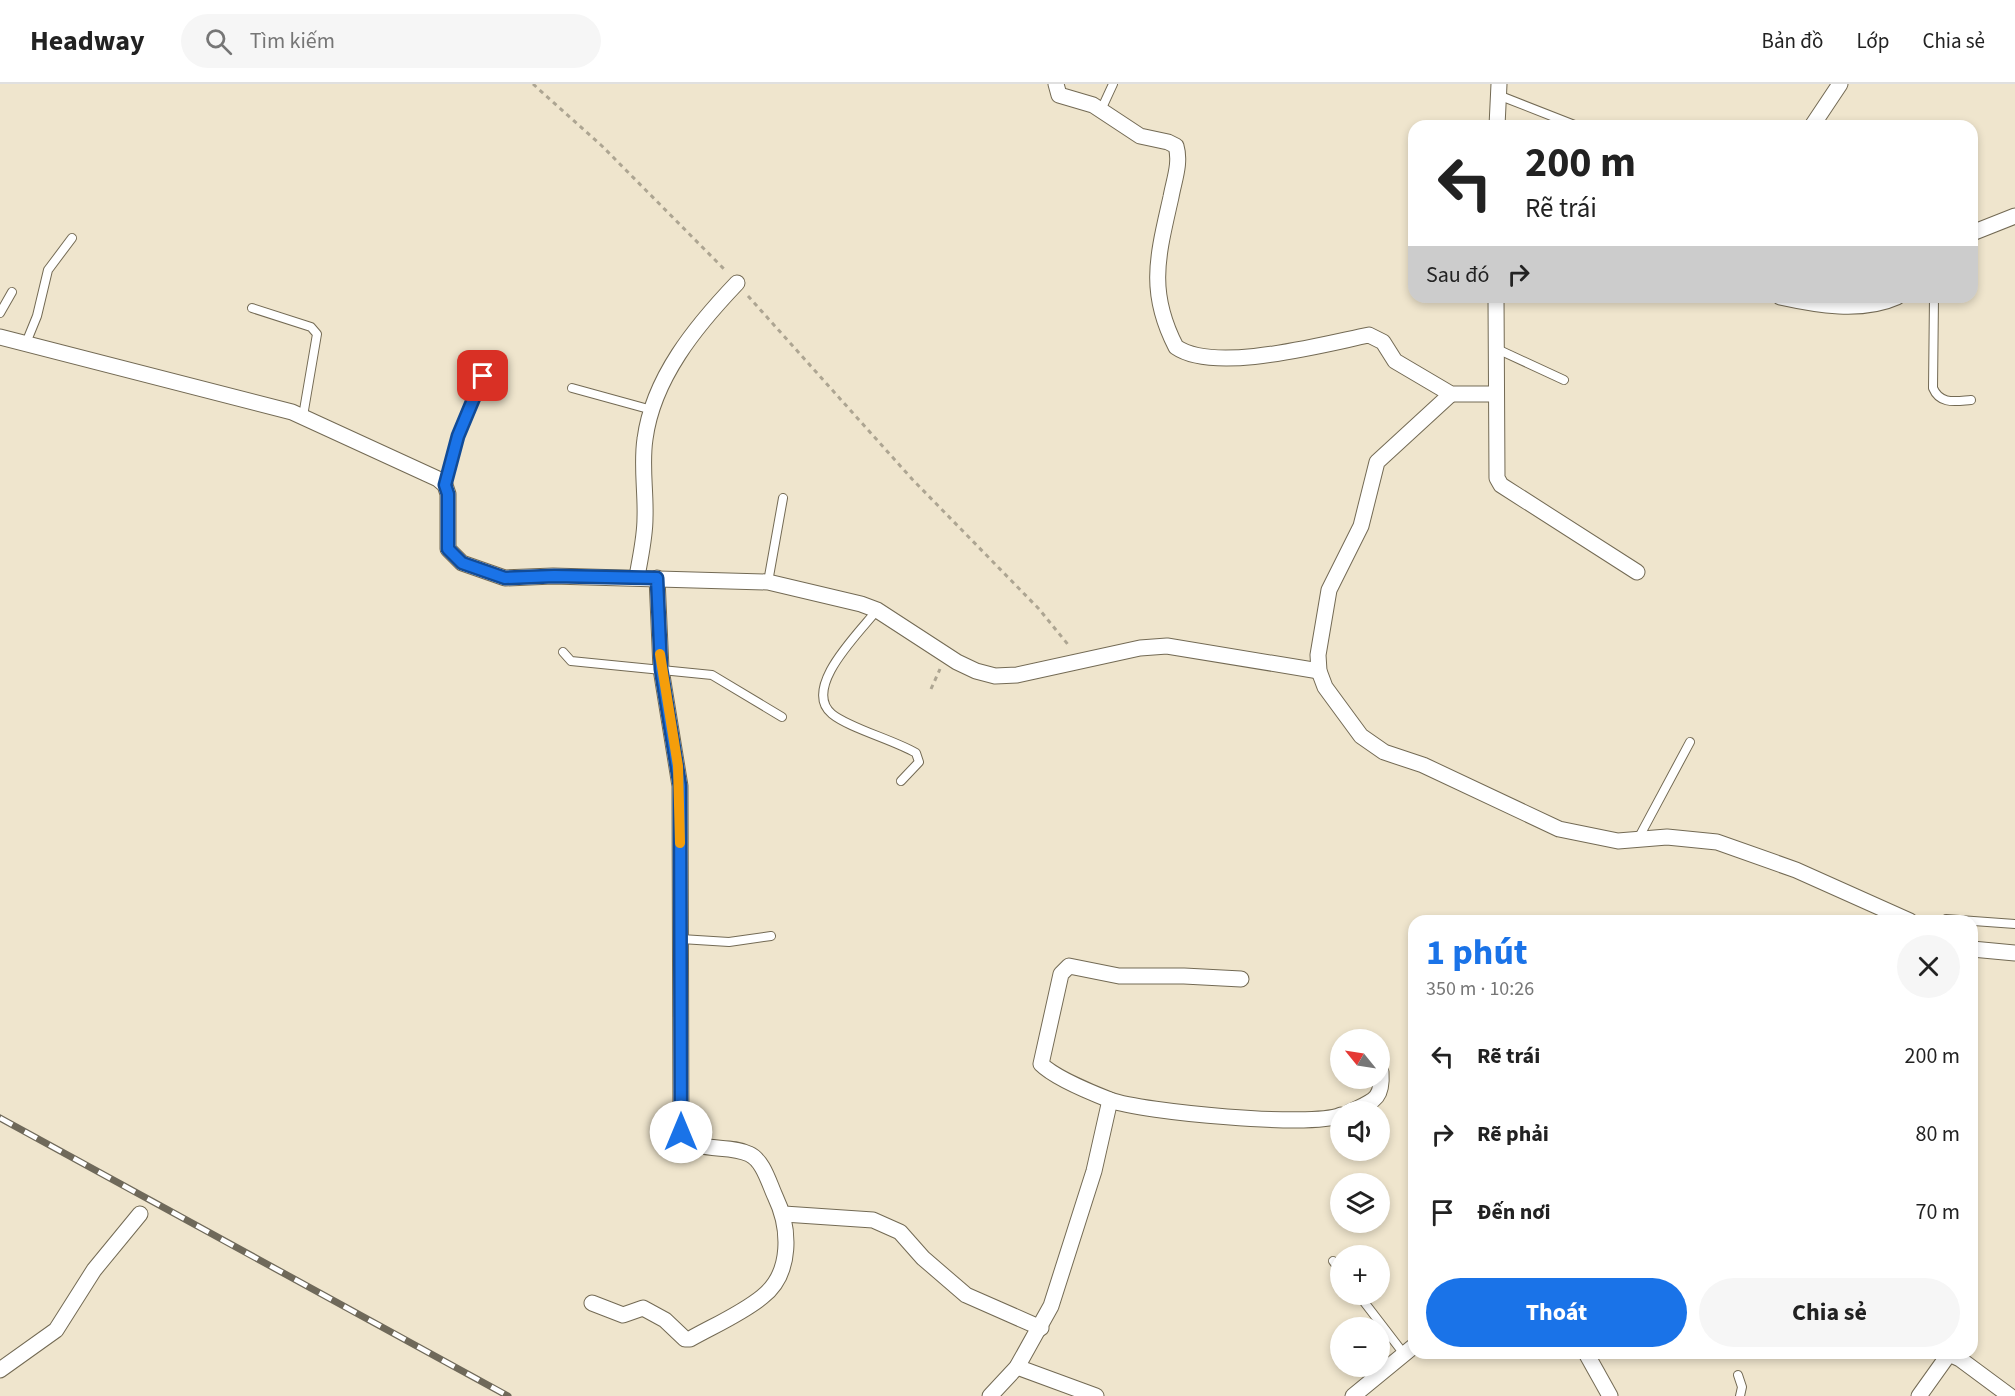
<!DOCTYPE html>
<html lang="vi">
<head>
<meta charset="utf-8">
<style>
  body { margin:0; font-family:"Source Sans 3",sans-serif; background:#f6f6f6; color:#222; height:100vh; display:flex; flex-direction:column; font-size:22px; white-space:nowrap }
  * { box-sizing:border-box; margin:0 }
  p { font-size:20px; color:#767676 }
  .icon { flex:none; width:33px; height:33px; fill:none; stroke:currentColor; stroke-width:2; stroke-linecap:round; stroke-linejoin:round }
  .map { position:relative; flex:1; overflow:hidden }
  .details { position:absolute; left:1408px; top:831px; width:570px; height:444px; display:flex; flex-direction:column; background:#fff; border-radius:18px; box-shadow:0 3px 9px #0003 }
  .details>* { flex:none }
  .hud { position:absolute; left:1408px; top:36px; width:570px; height:183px; border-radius:18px; box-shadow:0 3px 9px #0003; background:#fff; color:#222; overflow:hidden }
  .needle { width:39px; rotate:300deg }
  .controls { position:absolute; left:1330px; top:945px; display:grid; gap:12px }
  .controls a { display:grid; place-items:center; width:60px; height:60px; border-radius:50%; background:#fff; box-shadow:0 3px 9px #0003; font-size:30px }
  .pin { position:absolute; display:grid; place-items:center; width:51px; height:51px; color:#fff; margin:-26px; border-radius:12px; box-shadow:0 3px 9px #0006 }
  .me { position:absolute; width:66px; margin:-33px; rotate:0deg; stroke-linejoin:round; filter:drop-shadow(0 0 4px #0008) }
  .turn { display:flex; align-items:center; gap:21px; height:126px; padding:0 18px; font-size:27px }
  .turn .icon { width:78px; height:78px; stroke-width:2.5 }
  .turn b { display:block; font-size:42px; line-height:51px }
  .then { display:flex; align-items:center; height:57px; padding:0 18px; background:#0003; gap:12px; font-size:22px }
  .round { display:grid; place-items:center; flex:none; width:63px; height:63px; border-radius:32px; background:#f6f6f6 }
  .headline { display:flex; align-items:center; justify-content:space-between; height:102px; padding:0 18px }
  h1 { font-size:36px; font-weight:700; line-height:45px; color:#1a73e8 }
  .cta { display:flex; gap:12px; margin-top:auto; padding:12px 18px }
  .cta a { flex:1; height:69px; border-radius:36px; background:#1a73e8; color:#fff; font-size:24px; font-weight:700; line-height:69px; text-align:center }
  .cta a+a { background:#f6f6f6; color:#222 }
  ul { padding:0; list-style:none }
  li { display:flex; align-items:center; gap:18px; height:78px; padding:0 18px }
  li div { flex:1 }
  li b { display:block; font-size:22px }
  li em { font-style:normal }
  header { display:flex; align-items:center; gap:36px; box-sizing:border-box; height:84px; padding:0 30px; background:#fff; border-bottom:2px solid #e0e0e0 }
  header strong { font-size:28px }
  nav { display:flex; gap:33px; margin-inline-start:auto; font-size:21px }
  .search { width:420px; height:54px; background:#f6f6f6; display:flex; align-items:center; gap:15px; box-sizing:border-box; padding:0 21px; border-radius:33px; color:#767676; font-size:22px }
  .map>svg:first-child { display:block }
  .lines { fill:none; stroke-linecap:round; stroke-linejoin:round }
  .lane-casing { stroke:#736a54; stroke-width:10 }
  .street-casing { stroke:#736a54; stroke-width:17 }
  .path { stroke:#ada592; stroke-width:3; stroke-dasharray:4.5 4.5; stroke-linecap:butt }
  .lane { stroke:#fff; stroke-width:8 }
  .street { stroke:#fff; stroke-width:15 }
  .rail-casing { stroke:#6f695a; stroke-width:7 }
  .rail { stroke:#fff; stroke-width:4.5; stroke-dasharray:14; stroke-linecap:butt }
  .route-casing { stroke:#114b97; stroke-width:15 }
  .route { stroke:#1a73e8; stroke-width:10 }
  .slow { stroke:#f59e0b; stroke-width:10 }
</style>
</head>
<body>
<header>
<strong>Headway</strong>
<div class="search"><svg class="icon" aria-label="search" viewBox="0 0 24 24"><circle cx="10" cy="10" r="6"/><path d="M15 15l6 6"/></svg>Tìm kiếm</div>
<nav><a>Bản đồ</a><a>Lớp</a><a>Chia sẻ</a></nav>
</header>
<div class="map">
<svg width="2015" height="1312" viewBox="0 0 2015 1312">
  <rect width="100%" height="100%" fill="#efe5cd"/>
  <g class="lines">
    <g class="lane-casing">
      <g id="lane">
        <path d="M 1498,11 L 1577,42"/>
        <path d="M 1101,26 L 1113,0"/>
        <path d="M 1934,213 L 1933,304 C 1940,321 1956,317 1971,316"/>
        <path d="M 252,224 L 311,243 L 317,250 L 303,332"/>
        <path d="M 0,229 L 12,208"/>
        <path d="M 26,259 L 37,232 L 48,186 L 72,154"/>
        <path d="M 1497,265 L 1564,296"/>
        <path d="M 572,304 L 652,326"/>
        <path d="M 445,401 C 453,371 468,294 499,283"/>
        <path d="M 768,498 L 783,414"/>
        <path d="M 877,526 C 860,548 801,604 832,630 C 849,644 894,656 916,669 L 919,678 L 901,697"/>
        <path d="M 563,568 L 571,577 L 581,578 L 712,591 L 782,633"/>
        <path d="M 1638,755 L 1690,658"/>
        <path d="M 1946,835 L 2015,840"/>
        <path d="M 681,855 L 729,858 L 771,852"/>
        <path d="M 1333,1177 L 1341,1188"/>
        <path d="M 1358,1210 L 1404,1270"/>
        <path d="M 1738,1291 L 1742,1303 L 1740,1312"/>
      </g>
    </g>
    <g class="street-casing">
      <g id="street">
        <path d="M 1056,0 L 1059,11 L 1093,21 L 1140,52 L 1168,58 L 1176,62 C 1181,79 1174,96 1171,113 C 1158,171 1147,207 1176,263 C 1215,290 1324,260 1369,251 L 1383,258 L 1395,277 L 1451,310 L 1496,310"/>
        <path d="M 1497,42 L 1499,0"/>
        <path d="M 1812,42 L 1840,0"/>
        <path d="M 1972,149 L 2015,132"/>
        <path d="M 1496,213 L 1497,394 L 1501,401 L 1637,488"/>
        <path d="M 1780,213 C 1816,221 1862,229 1897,213"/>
        <path d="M 0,253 L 292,328 L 438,395 L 445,401 L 448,410 L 448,465 L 462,479 L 505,494 L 553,492 L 768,498 L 861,520 L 877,526 L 957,578 L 976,587 L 995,592 L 1017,591 L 1140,564 L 1167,562 L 1319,587"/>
        <path d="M 1451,310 L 1377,378 L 1361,442 L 1329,506 L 1318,571 L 1319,587 L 1325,603 L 1361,652 L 1384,668 L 1423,681 L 1559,745 L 1618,757 L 1667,753 L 1717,758 L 1796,786 L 1910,837"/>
        <path d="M 637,493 C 640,474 645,454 645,434 C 646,408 641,381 645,355 C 653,294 696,242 737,199"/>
        <path d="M 1972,865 L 2015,869"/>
        <path d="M 1241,895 L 1184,892 L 1119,892 L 1069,882 L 1061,890 L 1041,980 C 1054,993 1092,1009 1110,1016 C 1142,1028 1313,1044 1341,1031"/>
        <path d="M 1350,1028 C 1373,1017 1383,1016 1381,988"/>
        <path d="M 784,1130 L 873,1136 L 900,1148 L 923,1174 L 966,1211 L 1041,1244"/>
        <path d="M 592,1219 L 623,1231 L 643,1224 L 665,1236 L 685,1255 L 690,1255 C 713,1242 741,1230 762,1213 C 793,1189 790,1143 775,1112 C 769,1099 763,1076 749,1070 C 727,1059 695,1071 681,1048 L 680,702 L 661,585 L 657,494"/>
        <path d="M 1586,1269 L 1610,1312"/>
        <path d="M 1017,1283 L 1096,1312"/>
        <path d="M 0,1286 L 56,1246 L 94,1186 L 140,1130"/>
        <path d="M 990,1312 L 1017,1283 L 1051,1222 L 1094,1087 L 1110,1016"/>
        <path d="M 1353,1312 L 1414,1262"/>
        <path d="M 1919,1312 L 1949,1270 L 1960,1275 L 2010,1312"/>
      </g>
    </g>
    <g class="path">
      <path d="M 533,0 L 602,62 L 726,187"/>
      <path d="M 748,212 L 912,395 L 1039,525 L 1070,563"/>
      <path d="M 931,605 L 940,585"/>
    </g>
    <use href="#lane" class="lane"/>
    <use href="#street" class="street"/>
    <g class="rail-casing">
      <path id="rail" d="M 0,1034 L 508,1312"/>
    </g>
    <use href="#rail" class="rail"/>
  </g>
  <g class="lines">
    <g class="route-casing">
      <path id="route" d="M 483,292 L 458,352 L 445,401 L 448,410 L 448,465 L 462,479 L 505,494 L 554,492 L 657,494 L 661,585 L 680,702 L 681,1048"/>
    </g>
    <use href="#route" class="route"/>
    <path class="slow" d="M 660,570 L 678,682 L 680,759"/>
  </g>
</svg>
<div class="controls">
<a><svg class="needle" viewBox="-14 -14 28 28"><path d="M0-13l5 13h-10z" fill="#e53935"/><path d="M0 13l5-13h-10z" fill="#767676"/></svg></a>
<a><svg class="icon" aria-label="sound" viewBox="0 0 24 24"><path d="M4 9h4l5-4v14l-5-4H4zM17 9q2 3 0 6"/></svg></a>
<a><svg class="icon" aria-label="layers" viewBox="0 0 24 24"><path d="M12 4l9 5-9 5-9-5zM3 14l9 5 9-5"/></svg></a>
<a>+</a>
<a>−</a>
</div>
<div class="pin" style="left:483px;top:292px;background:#d93025"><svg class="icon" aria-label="arrive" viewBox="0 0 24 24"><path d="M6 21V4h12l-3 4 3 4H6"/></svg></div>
<svg class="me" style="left:681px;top:1048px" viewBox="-20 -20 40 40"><circle r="19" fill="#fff"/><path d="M0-13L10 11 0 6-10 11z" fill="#1a73e8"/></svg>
<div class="hud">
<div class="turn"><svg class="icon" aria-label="left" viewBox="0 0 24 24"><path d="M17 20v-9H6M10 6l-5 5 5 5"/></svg><div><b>200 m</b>Rẽ trái</div></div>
<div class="then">Sau đó<svg class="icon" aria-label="right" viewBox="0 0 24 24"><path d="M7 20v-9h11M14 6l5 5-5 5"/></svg></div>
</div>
<section class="details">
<div class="headline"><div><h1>1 phút</h1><p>350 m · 10:26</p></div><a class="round"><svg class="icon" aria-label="close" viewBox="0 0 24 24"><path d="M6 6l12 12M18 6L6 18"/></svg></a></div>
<ul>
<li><svg class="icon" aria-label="left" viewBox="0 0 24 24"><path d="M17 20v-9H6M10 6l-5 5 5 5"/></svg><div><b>Rẽ trái</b></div><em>200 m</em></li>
<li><svg class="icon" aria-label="right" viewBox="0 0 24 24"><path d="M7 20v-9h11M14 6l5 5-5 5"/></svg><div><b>Rẽ phải</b></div><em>80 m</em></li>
<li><svg class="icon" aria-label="arrive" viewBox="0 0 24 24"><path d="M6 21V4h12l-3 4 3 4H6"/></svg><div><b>Đến nơi</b></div><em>70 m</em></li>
</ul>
<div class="cta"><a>Thoát</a><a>Chia sẻ</a></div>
</section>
</div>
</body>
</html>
